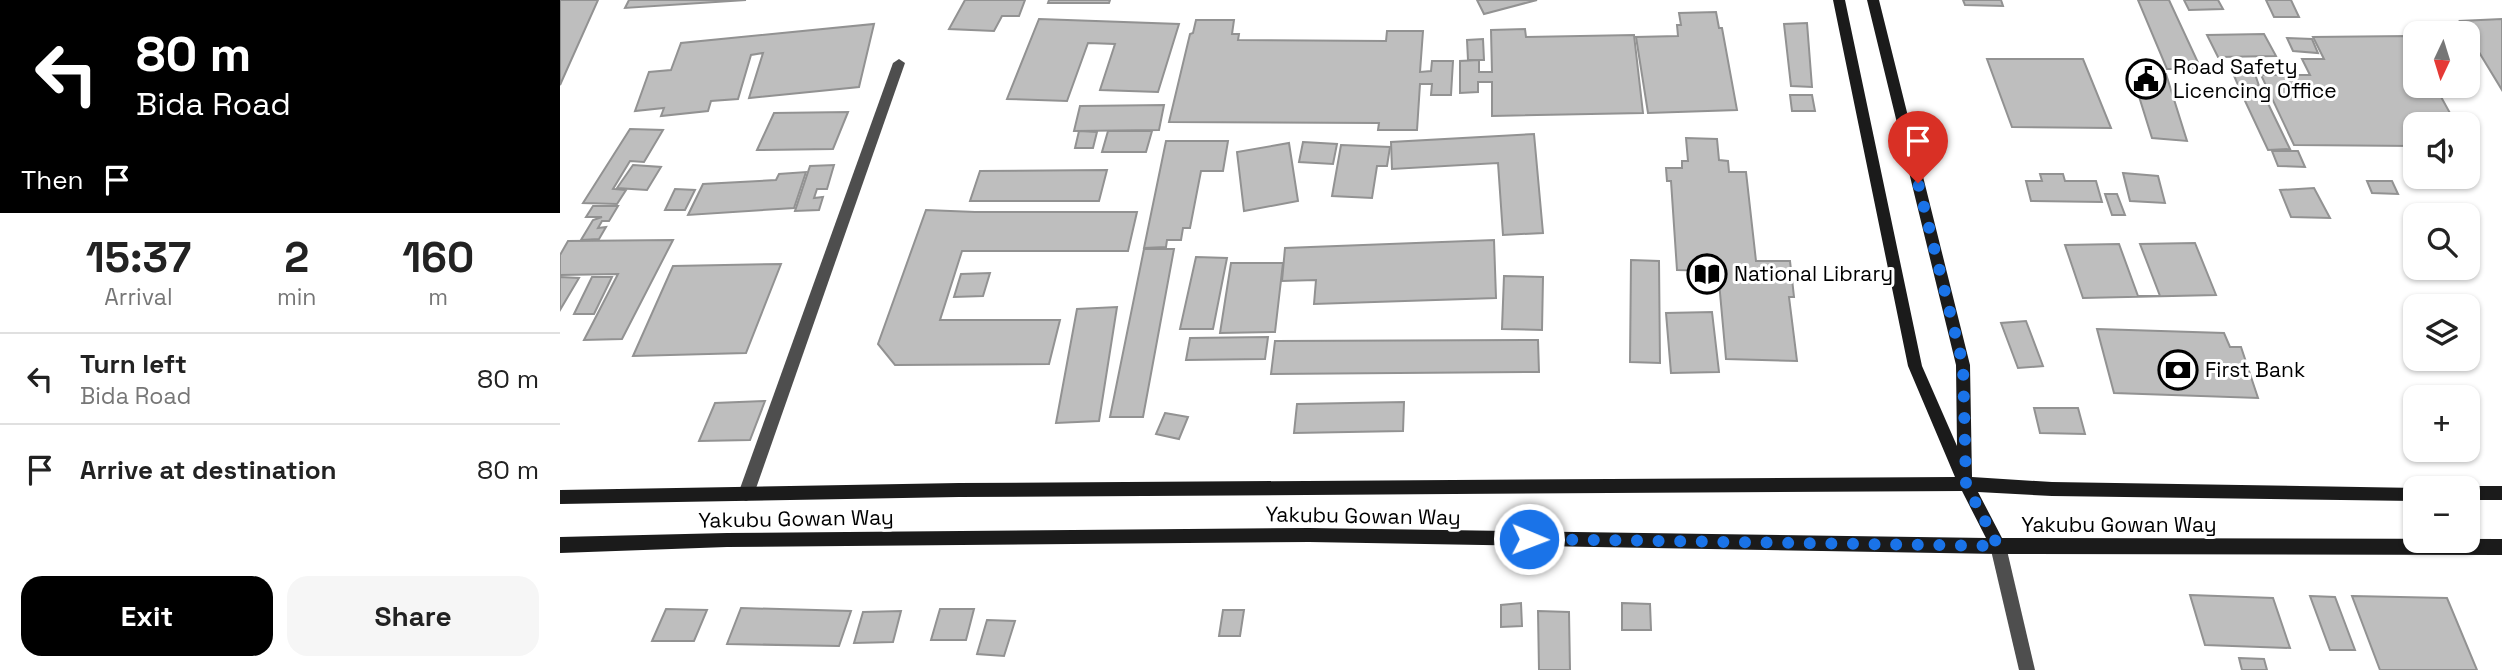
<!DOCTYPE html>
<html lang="en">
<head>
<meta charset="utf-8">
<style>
  body { margin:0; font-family:"Space Grotesk",sans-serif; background:#f6f6f6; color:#222; height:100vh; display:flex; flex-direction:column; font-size:26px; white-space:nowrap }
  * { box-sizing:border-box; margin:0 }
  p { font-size:23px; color:#767676 }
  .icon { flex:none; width:38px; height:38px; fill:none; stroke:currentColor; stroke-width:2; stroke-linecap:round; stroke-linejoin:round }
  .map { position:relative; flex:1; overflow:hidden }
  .details { display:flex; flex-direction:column; background:#fff; width:560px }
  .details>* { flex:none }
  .guide { background:#000; color:#fff; overflow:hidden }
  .needle { width:46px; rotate:184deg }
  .controls { position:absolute; left:1843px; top:21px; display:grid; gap:14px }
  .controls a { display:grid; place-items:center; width:77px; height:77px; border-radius:14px; background:#fff; box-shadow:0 2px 5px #0004; font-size:35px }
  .pin { position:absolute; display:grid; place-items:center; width:60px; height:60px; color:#fff; margin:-72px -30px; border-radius:50% 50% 50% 0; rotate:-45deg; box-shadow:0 0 7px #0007 }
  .pin .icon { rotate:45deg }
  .me { position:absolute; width:77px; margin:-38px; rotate:91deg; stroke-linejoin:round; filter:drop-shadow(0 0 5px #0008) }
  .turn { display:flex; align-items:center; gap:24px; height:147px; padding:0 21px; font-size:32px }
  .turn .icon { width:91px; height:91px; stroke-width:2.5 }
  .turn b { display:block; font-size:49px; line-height:60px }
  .then { display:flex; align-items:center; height:66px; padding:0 21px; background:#0003; gap:14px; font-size:26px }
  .eta { display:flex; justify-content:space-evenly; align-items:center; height:119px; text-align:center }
  .eta b { font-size:42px; font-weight:600; line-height:49px }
  .action { display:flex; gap:14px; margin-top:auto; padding:14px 21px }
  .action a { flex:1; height:80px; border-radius:21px; background:#000; color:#fff; font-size:28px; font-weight:600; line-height:80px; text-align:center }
  .action a+a { background:#f6f6f6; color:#222 }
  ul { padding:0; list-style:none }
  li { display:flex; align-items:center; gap:21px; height:91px; padding:0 21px; border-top:2px solid #e0e0e0 }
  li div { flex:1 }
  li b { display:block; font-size:26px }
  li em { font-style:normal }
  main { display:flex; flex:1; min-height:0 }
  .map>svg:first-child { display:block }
  .building { fill:#bebebe; stroke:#929292; stroke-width:2 }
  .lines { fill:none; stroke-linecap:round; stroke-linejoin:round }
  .lane { fill:#4e4e4e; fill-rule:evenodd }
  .street { fill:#4e4e4e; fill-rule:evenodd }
  .secondary { fill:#1b1b1b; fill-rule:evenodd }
  .route { stroke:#1a73e8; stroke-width:12; stroke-dasharray:0 21.6 }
  .labels { text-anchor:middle; stroke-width:6; stroke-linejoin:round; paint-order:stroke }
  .poi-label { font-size:21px; fill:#000; stroke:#fff; text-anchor:start }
  .street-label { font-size:21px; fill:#000; stroke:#fff }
</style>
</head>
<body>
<main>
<section class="details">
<div class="guide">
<div class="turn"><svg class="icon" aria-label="left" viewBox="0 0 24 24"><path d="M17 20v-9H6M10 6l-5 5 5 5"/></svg><div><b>80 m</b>Bida Road</div></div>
<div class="then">Then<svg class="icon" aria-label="arrive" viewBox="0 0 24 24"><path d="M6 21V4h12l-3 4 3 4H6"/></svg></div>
</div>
<div class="eta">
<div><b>15:37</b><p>Arrival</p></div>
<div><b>2</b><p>min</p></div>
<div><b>160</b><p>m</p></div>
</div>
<ul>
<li><svg class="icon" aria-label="left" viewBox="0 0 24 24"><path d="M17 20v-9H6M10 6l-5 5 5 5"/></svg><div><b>Turn left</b><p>Bida Road</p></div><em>80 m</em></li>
<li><svg class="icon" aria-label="arrive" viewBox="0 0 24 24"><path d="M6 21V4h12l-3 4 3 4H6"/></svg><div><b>Arrive at destination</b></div><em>80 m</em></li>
</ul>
<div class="action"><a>Exit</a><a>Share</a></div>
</section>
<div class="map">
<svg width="1942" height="670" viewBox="0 0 1942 670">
  <rect width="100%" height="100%" fill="#fff"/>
  <g class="building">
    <path d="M 0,0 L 38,0 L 0,85 Z"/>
    <path d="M 69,0 L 186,0 L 65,8 Z"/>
    <path d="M 405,0 L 465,0 L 459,16 L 442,16 L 434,31 L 389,29 Z"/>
    <path d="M 489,0 L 550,0 L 549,3 L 488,3 Z"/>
    <path d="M 917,0 L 977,0 L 924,14 Z"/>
    <path d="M 1403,0 L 1441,0 L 1443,6 L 1405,5 Z"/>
    <path d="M 1578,0 L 1609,0 L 1641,69 L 1607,69 Z"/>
    <path d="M 1624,0 L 1658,0 L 1663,9 L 1629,10 Z"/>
    <path d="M 1706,0 L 1731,0 L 1739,17 L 1714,17 Z"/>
    <path d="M 1156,12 L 1159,28 L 1162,28 L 1177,110 L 1088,113 L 1076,37 L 1118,36 L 1117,25 L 1121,25 L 1119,13 Z"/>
    <path d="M 479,19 L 619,24 L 598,92 L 540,90 L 555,44 L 528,43 L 507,101 L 447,99 Z"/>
    <path d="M 1942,19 L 1942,90 L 1900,21 Z"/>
    <path d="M 636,20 L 674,20 L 672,34 L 679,34 L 678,40 L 826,41 L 827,31 L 863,31 L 860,72 L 871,71 L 872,61 L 893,61 L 891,95 L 871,95 L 872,84 L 860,84 L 857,130 L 818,130 L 819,123 L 609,122 L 630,34 L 633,33 Z"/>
    <path d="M 1247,23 L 1252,87 L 1231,86 L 1224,24 Z"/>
    <path d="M 314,24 L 299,87 L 189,98 L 203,53 L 191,55 L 178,99 L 151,101 L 148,111 L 101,116 L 104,108 L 75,111 L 89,72 L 111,70 L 121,43 Z"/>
    <path d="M 965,29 L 966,37 L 1074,35 L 1083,113 L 932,116 L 932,82 L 918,82 L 918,92 L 900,93 L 900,61 L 919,60 L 919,72 L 932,72 L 931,30 Z"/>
    <path d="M 1704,34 L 1716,56 L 1658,57 L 1647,35 Z"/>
    <path d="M 1848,36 L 1855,48 L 1855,86 L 1875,86 L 1896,124 L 1847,124 L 1855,136 L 1855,146 L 1734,145 L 1701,75 L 1750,75 L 1742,59 L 1764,59 L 1753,37 Z"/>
    <path d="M 1727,38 L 1752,39 L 1758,53 L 1733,51 Z"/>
    <path d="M 923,39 L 924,60 L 908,60 L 907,40 Z"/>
    <path d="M 1427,59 L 1523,59 L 1551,128 L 1452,127 Z"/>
    <path d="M 1672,71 L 1694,71 L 1699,86 L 1678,85 Z"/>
    <path d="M 1572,74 L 1606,74 L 1627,141 L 1592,138 Z"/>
    <path d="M 1679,88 L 1701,89 L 1730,149 L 1708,150 Z"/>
    <path d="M 1230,95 L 1252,95 L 1255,111 L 1232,111 Z"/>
    <path d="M 604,105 L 599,130 L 514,131 L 520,106 Z"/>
    <path d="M 288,112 L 273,149 L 197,150 L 214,113 Z"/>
    <path d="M 70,129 L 103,130 L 84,162 L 70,161 L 53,189 L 66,190 L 57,204 L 23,203 Z"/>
    <path d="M 519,131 L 537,132 L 533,148 L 515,148 Z"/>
    <path d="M 548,131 L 592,131 L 586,152 L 542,152 Z"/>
    <path d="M 974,134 L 983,233 L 943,235 L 938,163 L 832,169 L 831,142 Z"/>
    <path d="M 1126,138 L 1157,139 L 1159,160 L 1168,161 L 1169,172 L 1186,172 L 1196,261 L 1230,261 L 1234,297 L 1229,297 L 1237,361 L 1166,359 L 1158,271 L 1117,270 L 1111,181 L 1107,181 L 1106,168 L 1122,168 L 1122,161 L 1128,161 Z"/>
    <path d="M 606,141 L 668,141 L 663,171 L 641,171 L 630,228 L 623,228 L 621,240 L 607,240 L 606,247 L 584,248 Z"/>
    <path d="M 743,142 L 777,144 L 773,164 L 739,162 Z"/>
    <path d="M 729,143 L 738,201 L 684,211 L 677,152 Z"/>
    <path d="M 781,145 L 830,147 L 827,166 L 817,166 L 812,198 L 772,196 Z"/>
    <path d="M 1712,151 L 1738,151 L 1745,167 L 1718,166 Z"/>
    <path d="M 73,165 L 101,167 L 87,190 L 57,188 Z"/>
    <path d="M 274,165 L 267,189 L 257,189 L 254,198 L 263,197 L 259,210 L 235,211 L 250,166 Z"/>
    <path d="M 547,170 L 539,201 L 410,201 L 420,171 Z"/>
    <path d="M 246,172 L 234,208 L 128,215 L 143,184 L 216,180 L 219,174 Z"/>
    <path d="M 1563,173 L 1598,176 L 1605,203 L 1570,201 Z"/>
    <path d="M 1480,174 L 1503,174 L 1505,181 L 1536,181 L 1542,202 L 1471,201 L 1466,181 L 1482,181 Z"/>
    <path d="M 1807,181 L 1832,181 L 1838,194 L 1812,193 Z"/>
    <path d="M 1754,188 L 1770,218 L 1731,217 L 1720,190 Z"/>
    <path d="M 115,189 L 135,190 L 125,210 L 105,210 Z"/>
    <path d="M 1545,194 L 1557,194 L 1565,215 L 1552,215 Z"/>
    <path d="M 33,206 L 58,206 L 49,221 L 42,221 L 38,228 L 46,227 L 39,239 L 21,240 L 33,220 L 42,217 L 26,217 Z"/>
    <path d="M 366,210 L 415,212 L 577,212 L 568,251 L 402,251 L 380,320 L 500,320 L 489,364 L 335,365 L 318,344 Z"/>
    <path d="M 113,240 L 62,339 L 24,340 L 58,274 L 0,275 L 0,255 L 8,241 Z"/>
    <path d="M 934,240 L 936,298 L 754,304 L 756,280 L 722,281 L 725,248 Z"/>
    <path d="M 1635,243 L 1656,295 L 1523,298 L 1505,245 L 1559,244 L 1578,296 L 1600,296 L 1580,244 Z"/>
    <path d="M 584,249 L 614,249 L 583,417 L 550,417 Z"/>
    <path d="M 636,257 L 667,258 L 653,329 L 620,329 Z"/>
    <path d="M 1071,260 L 1099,261 L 1100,363 L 1070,362 Z"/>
    <path d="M 671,263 L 723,263 L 715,332 L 660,333 Z"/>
    <path d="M 221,264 L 186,353 L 73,356 L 113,266 Z"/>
    <path d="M 430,273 L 423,296 L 394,297 L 401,274 Z"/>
    <path d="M 944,276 L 983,277 L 982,330 L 942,329 Z"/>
    <path d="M 0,277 L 19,278 L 0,310 Z"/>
    <path d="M 32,277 L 52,277 L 34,314 L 14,314 Z"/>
    <path d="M 557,307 L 539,421 L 496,423 L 517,309 Z"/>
    <path d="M 1152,312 L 1159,372 L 1111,373 L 1106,313 Z"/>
    <path d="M 1466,321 L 1483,366 L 1458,368 L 1441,323 Z"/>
    <path d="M 1537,329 L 1664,333 L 1670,347 L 1681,347 L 1698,398 L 1554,393 Z"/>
    <path d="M 708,337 L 705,359 L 626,360 L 630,338 Z"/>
    <path d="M 978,340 L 979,372 L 711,374 L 715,341 Z"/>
    <path d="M 205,401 L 190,440 L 139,441 L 155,403 Z"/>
    <path d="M 844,402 L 843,431 L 734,433 L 737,404 Z"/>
    <path d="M 1474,408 L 1518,408 L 1525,434 L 1480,433 Z"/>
    <path d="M 605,413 L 628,417 L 619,439 L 596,434 Z"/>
    <path d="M 1630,595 L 1713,598 L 1730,648 L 1645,645 Z"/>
    <path d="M 1750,596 L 1775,597 L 1795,650 L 1770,650 Z"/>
    <path d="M 1792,596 L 1887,598 L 1917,670 L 1820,670 Z"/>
    <path d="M 961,603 L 962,626 L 941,627 L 941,605 Z"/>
    <path d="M 1062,603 L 1090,604 L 1091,630 L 1062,630 Z"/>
    <path d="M 181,608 L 291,611 L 279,646 L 167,644 Z"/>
    <path d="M 106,609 L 147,610 L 134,641 L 92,641 Z"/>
    <path d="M 380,609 L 414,609 L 406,640 L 371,640 Z"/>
    <path d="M 663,610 L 684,610 L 680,636 L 659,636 Z"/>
    <path d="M 341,611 L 333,642 L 294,643 L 303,612 Z"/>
    <path d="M 978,611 L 1009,612 L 1010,670 L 979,670 Z"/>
    <path d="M 427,620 L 455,621 L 444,656 L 417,654 Z"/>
    <path d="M 1679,658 L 1704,659 L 1707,670 L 1682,670 Z"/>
  </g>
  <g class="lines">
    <path class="lane" d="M 339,59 L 345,63 L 194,494 L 191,499 L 186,501 L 181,499 L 178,494 L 333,63 Z"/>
    <path class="street" d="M 1438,538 L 1444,541 L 1446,546 L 1475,670 L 1459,670 L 1430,546 L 1432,541 Z"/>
    <g class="secondary">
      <path d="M 1273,0 L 1285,0 L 1362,366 L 1397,446 L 1396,365 L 1307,0 L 1319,0 L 1410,365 L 1412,477 L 1492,482 L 1859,488 L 1855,488 L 1855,501 L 1492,496 L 1418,492 L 1442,538 L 1942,539 L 1942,555 L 1438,554 L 749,542 L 167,547 L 0,553 L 0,537 L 167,533 L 749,528 L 1426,538 L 1402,491 L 399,497 L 0,504 L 0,490 L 399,483 L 1395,477 L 1348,366 Z"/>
      <path d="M 1908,486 L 1942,486 L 1942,500 L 1908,500 L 1908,488 L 1902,488 Z"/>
    </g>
  </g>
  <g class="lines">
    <path class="route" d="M 969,539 L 1438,546 L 1406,484 L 1403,365 L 1358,183"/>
  </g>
  <defs>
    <g id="civic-ring" transform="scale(2.0125)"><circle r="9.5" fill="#fff" stroke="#000" stroke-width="1.5"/><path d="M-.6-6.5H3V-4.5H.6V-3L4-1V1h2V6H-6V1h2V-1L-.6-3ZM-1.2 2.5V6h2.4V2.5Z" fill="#000"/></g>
    <g id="library-ring" transform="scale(2.0125)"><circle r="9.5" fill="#fff" stroke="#000" stroke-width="1.5"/><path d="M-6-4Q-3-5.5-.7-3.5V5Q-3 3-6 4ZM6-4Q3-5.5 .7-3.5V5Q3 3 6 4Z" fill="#000"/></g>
    <g id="bank-ring" transform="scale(2.0125)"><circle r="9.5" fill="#fff" stroke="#000" stroke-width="1.5"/><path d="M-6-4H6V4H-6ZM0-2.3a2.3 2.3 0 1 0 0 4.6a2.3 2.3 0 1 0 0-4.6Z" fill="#000"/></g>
  </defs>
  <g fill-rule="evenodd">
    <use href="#civic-ring" x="1586" y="79"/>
    <use href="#library-ring" x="1147" y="274"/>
    <use href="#bank-ring" x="1618" y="370"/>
  </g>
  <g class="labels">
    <g class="poi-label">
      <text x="1613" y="74">Road Safety<tspan x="1613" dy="24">Licencing Office</tspan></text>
      <text x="1174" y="281">National Library</text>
      <text x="1645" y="377">First Bank</text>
    </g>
    <g class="street-label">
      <text transform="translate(803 516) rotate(1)" y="7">Yakubu Gowan Way</text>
      <text transform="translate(236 519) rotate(-1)" y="7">Yakubu Gowan Way</text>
      <text x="1559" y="532">Yakubu Gowan Way</text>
    </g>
  </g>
</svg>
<div class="controls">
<a><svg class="needle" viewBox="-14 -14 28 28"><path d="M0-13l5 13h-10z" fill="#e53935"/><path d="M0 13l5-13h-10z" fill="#767676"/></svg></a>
<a><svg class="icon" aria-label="sound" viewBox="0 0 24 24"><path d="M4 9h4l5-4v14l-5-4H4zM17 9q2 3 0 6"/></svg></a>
<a><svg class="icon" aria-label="search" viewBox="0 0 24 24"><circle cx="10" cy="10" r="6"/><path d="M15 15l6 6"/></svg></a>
<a><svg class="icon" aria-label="layers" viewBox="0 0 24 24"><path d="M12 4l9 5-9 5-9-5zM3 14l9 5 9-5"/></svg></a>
<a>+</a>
<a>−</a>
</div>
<div class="pin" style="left:1358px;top:183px;background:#d93025"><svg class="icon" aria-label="arrive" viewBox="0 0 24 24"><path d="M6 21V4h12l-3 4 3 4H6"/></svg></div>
<svg class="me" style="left:969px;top:539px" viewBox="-20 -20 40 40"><circle r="17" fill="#1a73e8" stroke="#fff" stroke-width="3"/><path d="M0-11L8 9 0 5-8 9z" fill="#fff"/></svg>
</div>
</main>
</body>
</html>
